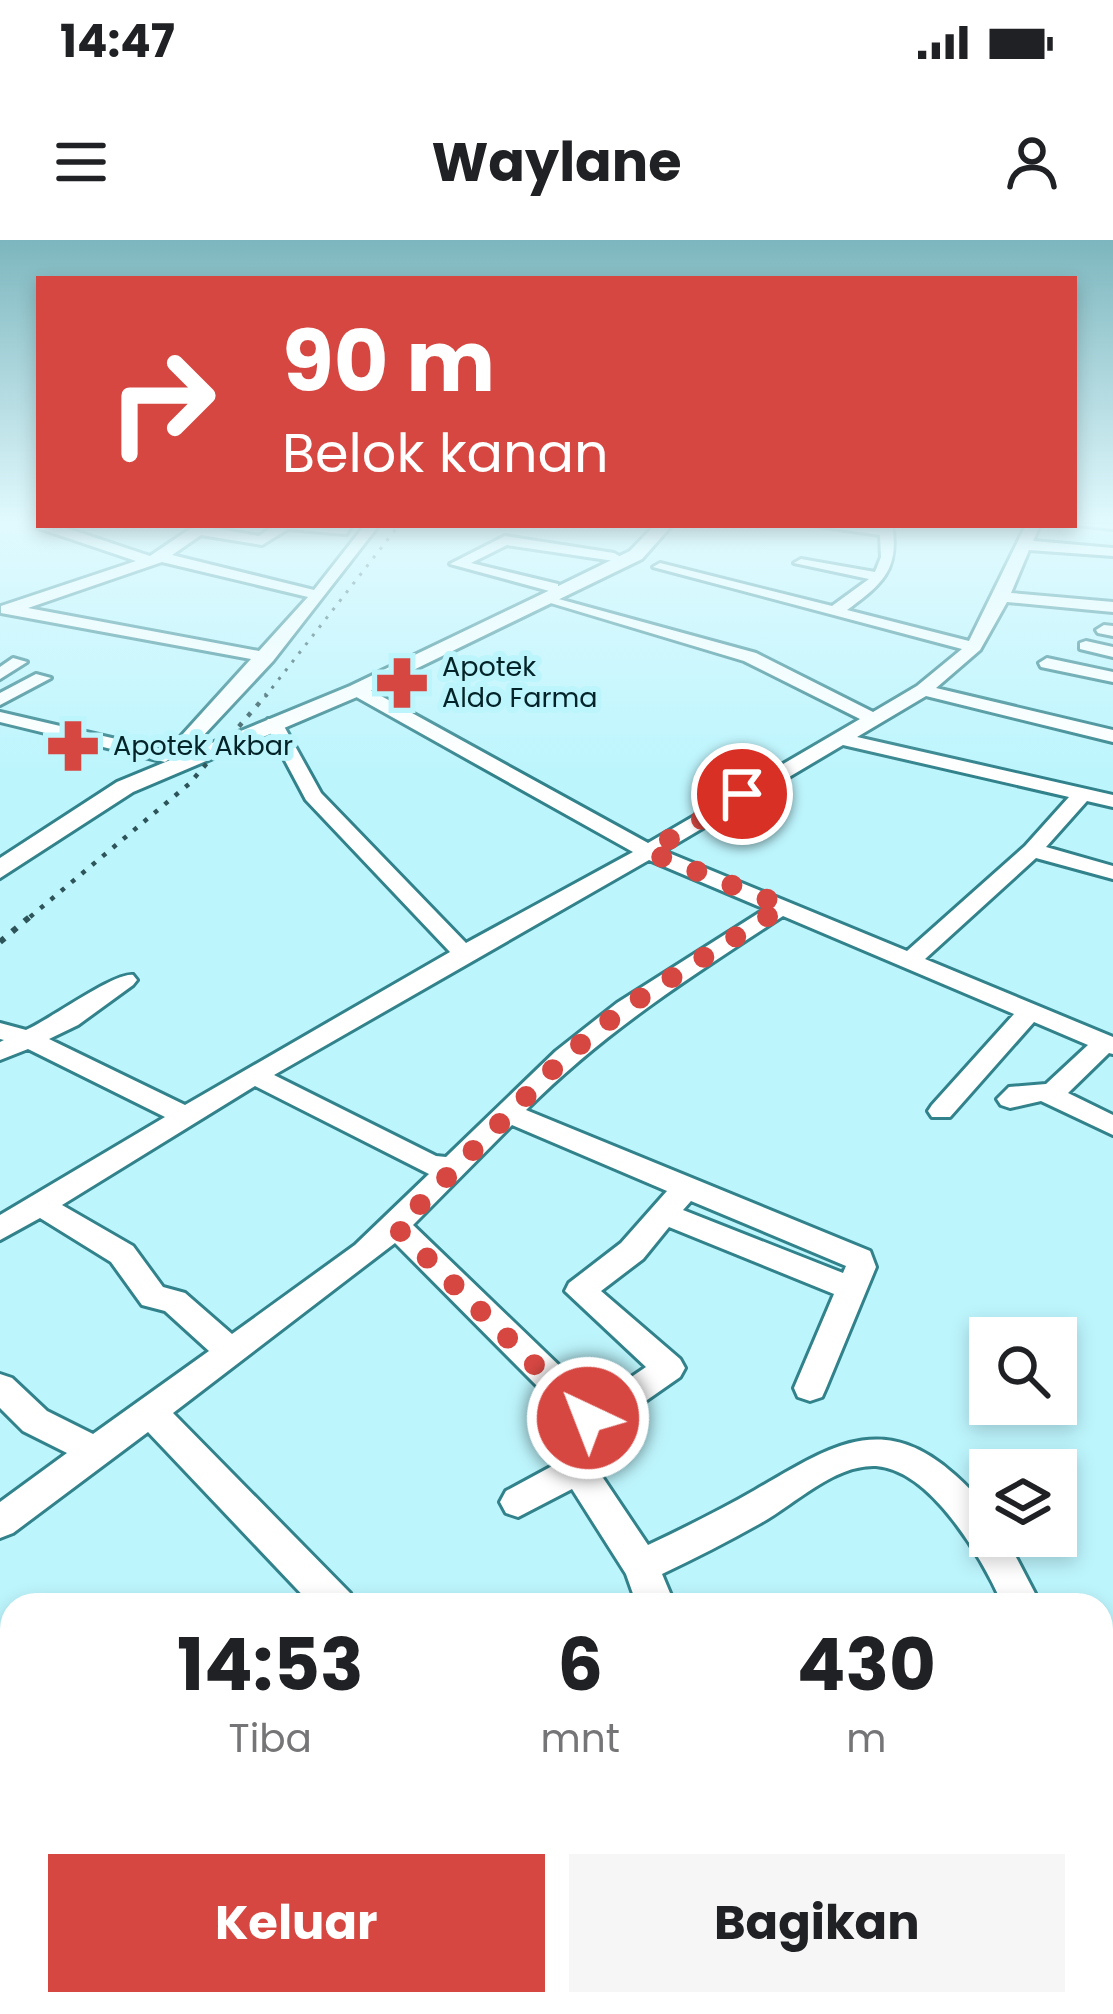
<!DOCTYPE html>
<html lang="id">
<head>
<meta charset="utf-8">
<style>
  body { margin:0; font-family:Poppins,sans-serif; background:#f6f6f6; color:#202124; height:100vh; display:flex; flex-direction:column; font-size:45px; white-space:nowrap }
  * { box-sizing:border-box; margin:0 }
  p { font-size:39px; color:#757577 }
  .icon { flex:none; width:66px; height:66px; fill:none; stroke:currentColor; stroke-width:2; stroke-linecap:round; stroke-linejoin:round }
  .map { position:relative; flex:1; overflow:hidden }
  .side { position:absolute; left:0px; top:1353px; width:1113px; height:423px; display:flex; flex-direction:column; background:#fff; border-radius:36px 36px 0 0; box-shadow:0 6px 18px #0003 }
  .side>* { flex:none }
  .guide { position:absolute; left:36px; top:36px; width:1041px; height:252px; border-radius:0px; box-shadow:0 6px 18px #0003; background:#d64742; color:#fff; overflow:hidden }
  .fabs { position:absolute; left:969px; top:1077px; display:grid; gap:24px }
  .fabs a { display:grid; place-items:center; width:108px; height:108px; border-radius:0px; background:#fff; box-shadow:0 6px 18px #0003; font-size:60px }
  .pin { position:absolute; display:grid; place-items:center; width:102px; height:102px; color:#fff; margin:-51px; border:6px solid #fff; border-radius:50%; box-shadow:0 3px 12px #0007 }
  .me { position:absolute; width:132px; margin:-66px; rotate:317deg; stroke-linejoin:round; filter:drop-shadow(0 0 9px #0008) }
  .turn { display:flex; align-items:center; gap:42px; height:252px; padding:0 48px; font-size:54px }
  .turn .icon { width:156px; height:156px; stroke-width:2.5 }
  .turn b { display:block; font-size:84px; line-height:102px }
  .eta { display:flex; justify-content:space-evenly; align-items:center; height:204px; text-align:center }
  .eta b { font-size:72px; font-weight:700; line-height:84px }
  .button { display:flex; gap:24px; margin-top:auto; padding:24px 48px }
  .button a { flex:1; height:138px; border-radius:0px; background:#d64742; color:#fff; font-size:48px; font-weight:700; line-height:138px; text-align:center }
  .button a+a { background:#f6f6f6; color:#202124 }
  .status { display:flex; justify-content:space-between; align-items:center; height:84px; padding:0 60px; background:#fff; direction:ltr }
  .status svg { height:33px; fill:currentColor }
  header { display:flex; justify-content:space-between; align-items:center; height:156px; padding:0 48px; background:#fff; font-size:54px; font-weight:700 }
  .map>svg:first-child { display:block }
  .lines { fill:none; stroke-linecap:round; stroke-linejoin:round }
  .minor-casing { stroke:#32828b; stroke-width:6 }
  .major-casing { stroke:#32828b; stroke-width:6 }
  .minor { fill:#fff; fill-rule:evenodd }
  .major { fill:#fff; fill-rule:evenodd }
  .rail-far2 { stroke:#2d5459; stroke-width:3; stroke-dasharray:3 8; stroke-linecap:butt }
  .rail-far1 { stroke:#2d5459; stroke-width:4.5; stroke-dasharray:4.5 9; stroke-linecap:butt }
  .rail { stroke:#2d5459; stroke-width:6; stroke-dasharray:6 10; stroke-linecap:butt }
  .route { stroke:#d64742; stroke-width:21; stroke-dasharray:0 37.8 }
  .labels { text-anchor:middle; stroke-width:12; stroke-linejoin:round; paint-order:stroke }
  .far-poi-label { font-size:27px; fill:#022428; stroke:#bdf5fd; text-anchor:start }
</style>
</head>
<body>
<div class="status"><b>14:47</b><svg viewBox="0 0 49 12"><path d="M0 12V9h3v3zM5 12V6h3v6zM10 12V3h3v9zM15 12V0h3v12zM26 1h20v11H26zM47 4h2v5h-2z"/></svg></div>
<header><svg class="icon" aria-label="menu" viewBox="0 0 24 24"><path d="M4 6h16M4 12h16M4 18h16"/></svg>Waylane<svg class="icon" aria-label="person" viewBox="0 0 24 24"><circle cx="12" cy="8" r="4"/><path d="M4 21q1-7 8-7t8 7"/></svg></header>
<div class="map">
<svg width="1113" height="1774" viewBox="0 0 1113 1774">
  <rect width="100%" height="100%" fill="#bdf5fd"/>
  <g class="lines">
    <g class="minor-casing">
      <g id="minor">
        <path d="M 37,284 L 57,285 L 150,316 L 196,285 L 259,296 L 275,285 L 351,287 L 346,294 L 288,289 L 262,305 L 201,295 L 172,315 L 314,350 L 365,285 L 379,285 L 273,421 L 187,513 L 173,513 L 173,505 L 251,419 L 1,373 L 1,366 L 136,321 L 38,288 ZM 162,322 L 308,357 L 259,411 L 28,368 Z"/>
        <path d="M 1113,284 L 1113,289 L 1078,285 L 1079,284 Z"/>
        <path d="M 812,285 L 892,285 C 900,330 881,345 847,370 L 969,401 L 1026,285 L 1040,285 L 1033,301 L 1113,308 L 1113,316 L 1029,310 L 1011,353 L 1113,362 L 1113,372 L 1007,362 L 980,410 L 936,448 L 1113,490 L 1113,502 L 926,456 L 857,497 L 1113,555 L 1113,567 L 1087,561 L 1046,607 L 1113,626 L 1113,639 L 1036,618 L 925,719 L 1113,797 L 1113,814 L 1109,813 L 1068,853 L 1113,875 L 1113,895 L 1041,861 L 1010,868 L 1001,865 L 997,859 L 1009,847 L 1046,844 L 1088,805 L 1034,782 L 950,877 L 932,877 L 928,871 L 932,865 L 1014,774 L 783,676 C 690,737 605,791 526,870 L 870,1011 L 876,1027 L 826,1148 L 822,1157 L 810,1161 L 798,1157 L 794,1148 L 834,1054 L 669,987 L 643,1019 L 601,1051 L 680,1119 L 685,1128 L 680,1137 L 594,1197 L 585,1211 L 648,1305 C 684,1288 720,1270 755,1250 C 827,1209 881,1168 955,1235 C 976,1254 990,1268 990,1296 L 1005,1296 L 1041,1365 L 1003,1365 C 983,1320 932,1230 876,1226 C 835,1224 795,1264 761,1283 C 729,1301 696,1318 662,1334 L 675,1365 L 637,1365 L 626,1334 L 572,1249 L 518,1277 L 506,1273 L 500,1262 L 506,1251 L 556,1224 L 551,1203 L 569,1178 L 395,1003 L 173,1173 L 350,1353 L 356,1365 L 312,1365 L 148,1192 L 13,1293 L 0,1298 L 0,1262 L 67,1213 L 23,1191 L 0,1168 L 0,1134 L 12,1138 L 47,1171 L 93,1194 L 209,1111 L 165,1071 L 142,1065 L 111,1022 L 40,978 L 0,1000 L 0,975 L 165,877 L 28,809 L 0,820 L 0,802 L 4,800 L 0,799 L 0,783 L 26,790 C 51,779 115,732 133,735 L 137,740 L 133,745 L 78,785 L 49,799 L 185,865 L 450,712 L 306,560 L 265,483 L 268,479 L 280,479 L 321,553 L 466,703 L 633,612 L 351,454 L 351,446 L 363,446 L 648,603 L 860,479 L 744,421 L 544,361 L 544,355 L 756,413 L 873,472 L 917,446 L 962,409 L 653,327 L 660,323 L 832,366 L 869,339 L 794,323 L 801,319 L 875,332 L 881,317 L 880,295 ZM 843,505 L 1069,557 L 1025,606 L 907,711 L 664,611 ZM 649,620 L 765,669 L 617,763 L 556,811 L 446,917 L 436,916 L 274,835 ZM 255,846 L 429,934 L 355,1005 L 232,1094 L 185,1053 L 163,1047 L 133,1006 L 62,965 ZM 512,885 L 667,951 L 621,1003 L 569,1043 L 565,1051 L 646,1127 L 596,1161 L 413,985 ZM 691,961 L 846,1026 L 843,1033 L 683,970 Z"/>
        <path d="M 505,296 L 614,313 L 621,317 L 614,321 L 507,305 L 471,323 L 558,344 L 558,350 L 553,352 L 450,324 Z"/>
        <path d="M 1104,385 L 1113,386 L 1113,396 L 1098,393 L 1096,390 Z"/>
        <path d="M 1086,401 L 1113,407 L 1113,417 L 1080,409 L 1080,403 Z"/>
        <path d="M 13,418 L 27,422 L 0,439 L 0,427 Z"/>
        <path d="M 1047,418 L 1113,432 L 1113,442 L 1041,427 L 1039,423 Z"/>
        <path d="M 36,434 L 51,438 L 0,465 L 0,453 Z"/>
        <path d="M 0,472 L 172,512 L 174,516 L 165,522 L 0,482 Z"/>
        <path d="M 1101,1391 L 1113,1392 L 1113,1428 L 1101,1427 Z"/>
        <path d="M 0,1573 L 12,1578 L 12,1637 L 0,1632 Z"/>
        <path d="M 509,1764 L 556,1764 L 560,1774 L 513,1774 Z"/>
        <path d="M 760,1764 L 806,1764 L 809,1774 L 763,1774 Z"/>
        <path d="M 888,1764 L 997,1764 L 1001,1774 L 884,1774 Z"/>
      </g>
    </g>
    <g class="major-casing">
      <path id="major" d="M 655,285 L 672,285 L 642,319 L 364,454 L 133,552 L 0,638 L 0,618 L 117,542 L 350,446 L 542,354 L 630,311 Z"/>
    </g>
    <use href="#minor" class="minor"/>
    <use href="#major" class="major"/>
    <path class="rail-far2" d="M 265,457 L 399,285"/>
    <path class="rail-far1" d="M 30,677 L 189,544 L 267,454"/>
    <path class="rail" d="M 0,702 L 33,674"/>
  </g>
  <linearGradient id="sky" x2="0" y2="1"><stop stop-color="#7db6be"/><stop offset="0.53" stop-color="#e1fafe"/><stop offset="1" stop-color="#e1fafe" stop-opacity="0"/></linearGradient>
  <rect width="1113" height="532" fill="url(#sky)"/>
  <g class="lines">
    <path class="route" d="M 588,1178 L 397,988 L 565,817 L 626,767 L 784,666 L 649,612 L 742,554"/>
  </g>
  <defs>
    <g id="pharmacy-bare" transform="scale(4.14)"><path d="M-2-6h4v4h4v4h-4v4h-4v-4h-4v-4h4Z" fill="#d64742" stroke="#bdf5fd" stroke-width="2.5" paint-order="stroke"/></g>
  </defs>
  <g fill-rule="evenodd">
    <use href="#pharmacy-bare" x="402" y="443"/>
    <use href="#pharmacy-bare" x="73" y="506"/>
  </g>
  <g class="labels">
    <g class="far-poi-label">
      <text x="442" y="436">Apotek<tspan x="442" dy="31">Aldo Farma</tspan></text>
      <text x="113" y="515">Apotek Akbar</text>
    </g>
  </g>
</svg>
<div class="fabs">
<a><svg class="icon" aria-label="search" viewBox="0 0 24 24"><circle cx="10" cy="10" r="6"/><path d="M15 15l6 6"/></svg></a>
<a><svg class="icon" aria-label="layers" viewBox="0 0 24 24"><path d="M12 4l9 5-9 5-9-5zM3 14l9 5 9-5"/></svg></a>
</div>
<div class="pin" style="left:742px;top:554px;background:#d93025"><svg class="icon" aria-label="arrive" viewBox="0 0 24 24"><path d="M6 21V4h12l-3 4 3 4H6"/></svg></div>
<svg class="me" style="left:588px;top:1178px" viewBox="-20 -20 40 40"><circle r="17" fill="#d64742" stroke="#fff" stroke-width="3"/><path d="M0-11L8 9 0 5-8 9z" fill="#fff"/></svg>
<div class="guide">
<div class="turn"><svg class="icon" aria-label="right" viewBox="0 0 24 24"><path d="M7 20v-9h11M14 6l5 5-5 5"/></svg><div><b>90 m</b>Belok kanan</div></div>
</div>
<section class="side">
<div class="eta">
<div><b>14:53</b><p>Tiba</p></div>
<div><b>6</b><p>mnt</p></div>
<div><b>430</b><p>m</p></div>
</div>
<div class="button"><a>Keluar</a><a>Bagikan</a></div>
</section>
</div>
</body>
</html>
